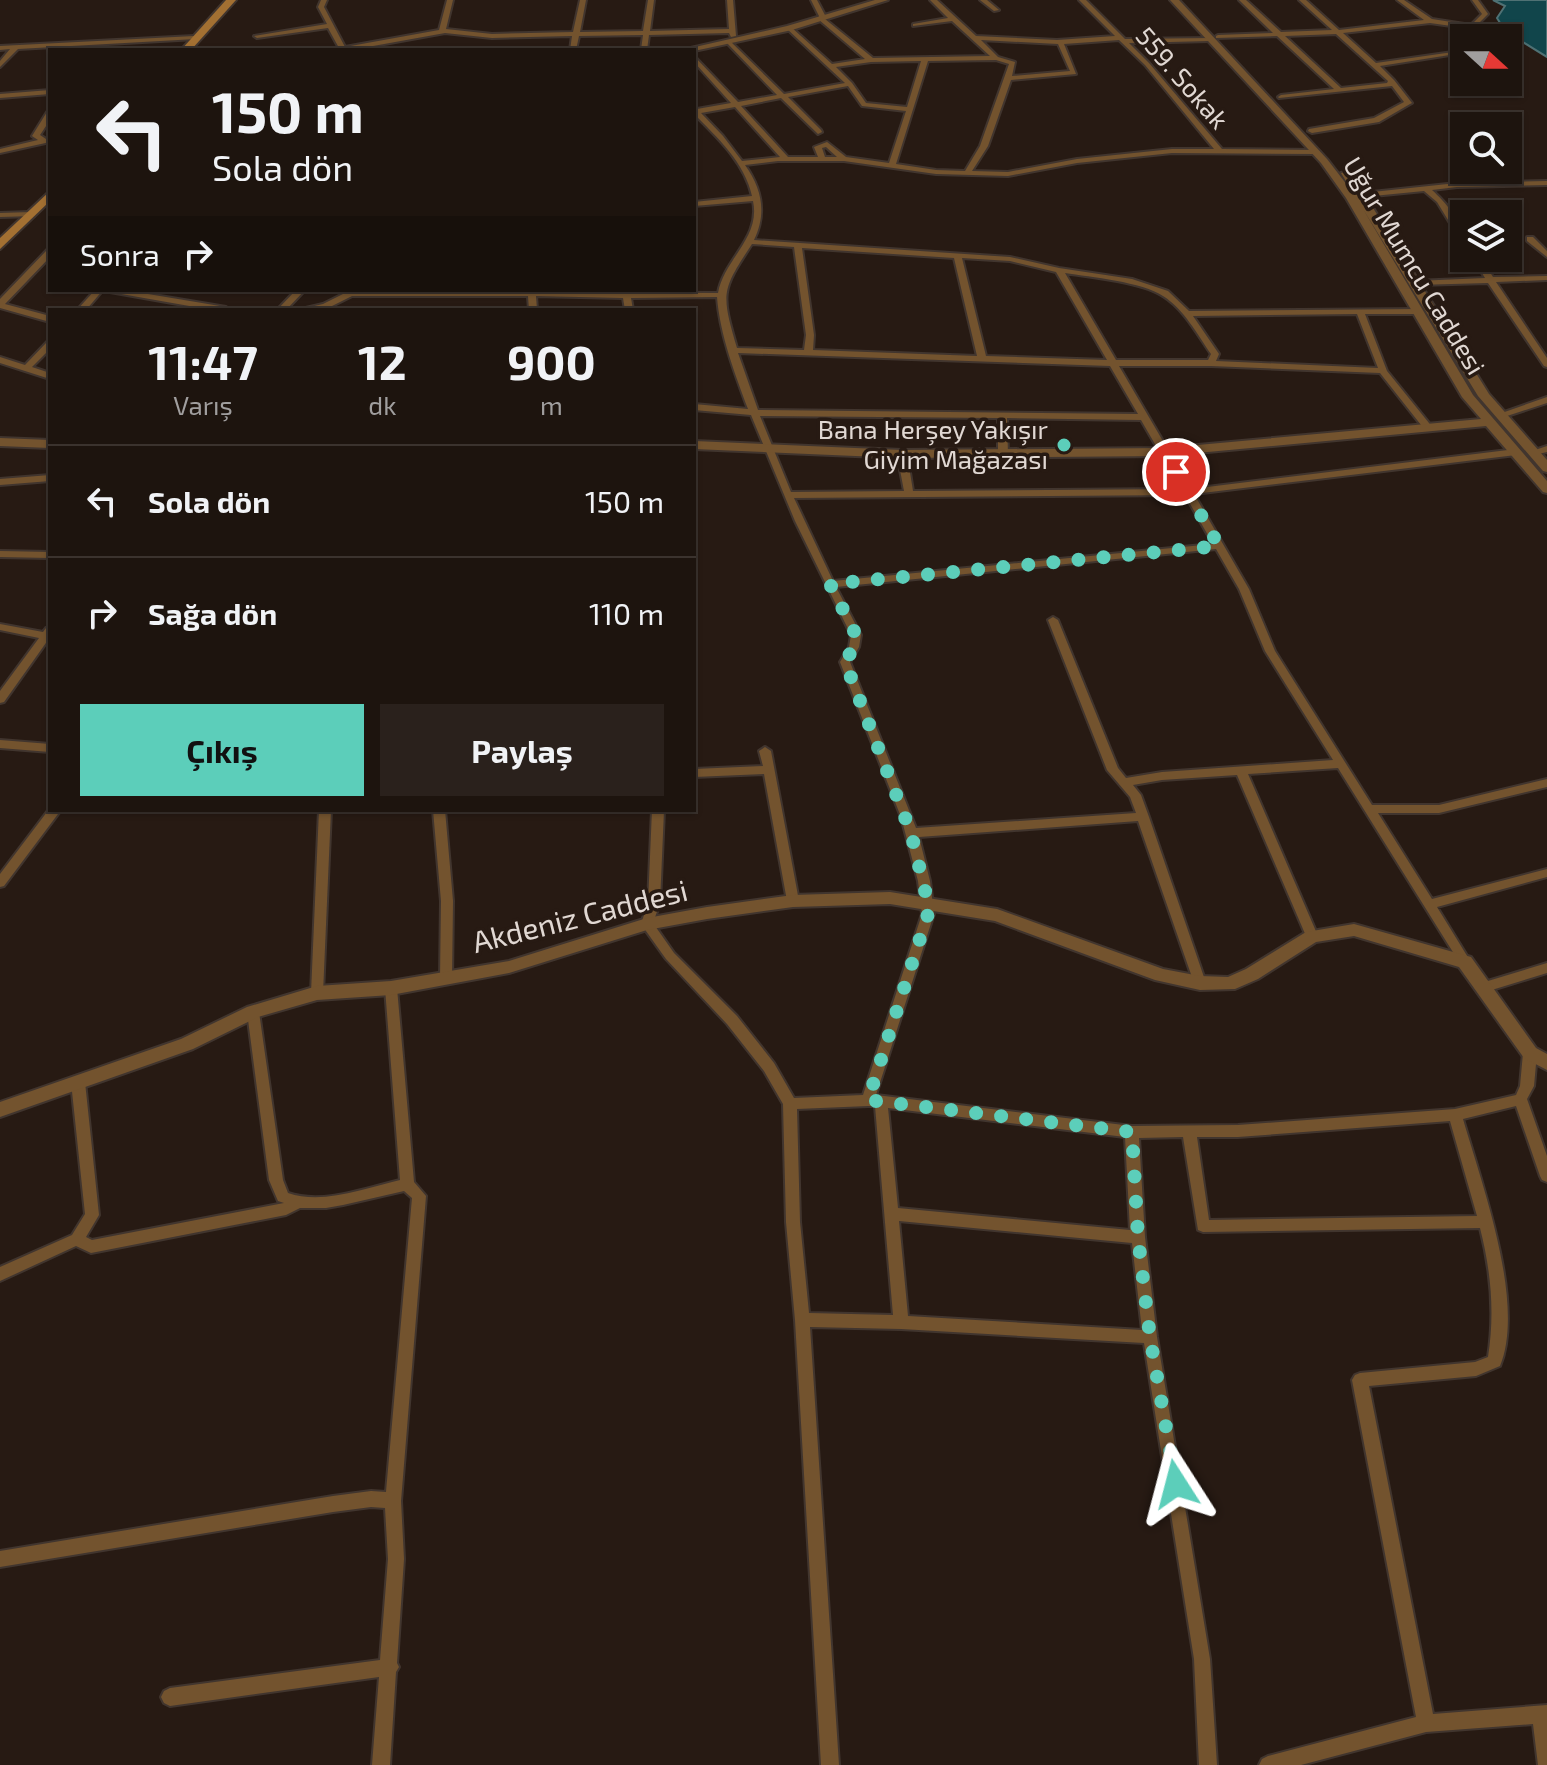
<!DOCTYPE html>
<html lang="tr">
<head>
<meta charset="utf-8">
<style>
  body { margin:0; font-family:"Exo 2",sans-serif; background:#2a211c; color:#f1f3f6; height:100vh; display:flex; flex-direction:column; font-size:30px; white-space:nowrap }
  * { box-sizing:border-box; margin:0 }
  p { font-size:26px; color:#a09e9e }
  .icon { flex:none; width:44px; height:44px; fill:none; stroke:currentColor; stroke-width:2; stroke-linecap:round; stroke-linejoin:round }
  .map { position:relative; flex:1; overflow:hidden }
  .panel { position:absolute; left:48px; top:308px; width:648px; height:504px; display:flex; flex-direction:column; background:#1d140e; border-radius:0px; box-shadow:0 2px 6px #0004,0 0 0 2px #3b332e }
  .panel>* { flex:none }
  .guide { position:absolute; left:48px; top:48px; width:648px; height:244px; border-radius:0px; box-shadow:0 2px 6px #0004,0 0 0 2px #3b332e; background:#1d140e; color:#f1f3f6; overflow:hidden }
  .needle { width:52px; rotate:111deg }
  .tools { position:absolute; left:1450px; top:24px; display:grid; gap:16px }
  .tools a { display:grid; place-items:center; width:72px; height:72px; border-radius:0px; background:#1d140e; box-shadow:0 2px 6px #0004,0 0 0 2px #3b332e; font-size:40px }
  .pin { position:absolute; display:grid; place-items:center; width:68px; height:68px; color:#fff; margin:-34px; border:4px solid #fff; border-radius:50%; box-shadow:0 2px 8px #0007 }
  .me { position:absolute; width:88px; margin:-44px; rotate:351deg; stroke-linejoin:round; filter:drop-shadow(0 0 6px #0008) }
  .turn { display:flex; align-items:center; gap:28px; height:168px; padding:0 32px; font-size:36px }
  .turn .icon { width:104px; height:104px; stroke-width:2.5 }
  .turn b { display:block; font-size:56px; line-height:68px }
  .then { display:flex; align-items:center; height:76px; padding:0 32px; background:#0003; gap:16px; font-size:30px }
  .eta { display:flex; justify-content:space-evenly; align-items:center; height:136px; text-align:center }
  .eta b { font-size:48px; font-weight:700; line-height:56px }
  .primary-button { display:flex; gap:16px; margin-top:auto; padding:16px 32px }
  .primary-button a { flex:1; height:92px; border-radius:0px; background:#5cceba; color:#111; font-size:32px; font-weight:700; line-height:92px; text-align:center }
  .primary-button a+a { background:#2a211c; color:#f1f3f6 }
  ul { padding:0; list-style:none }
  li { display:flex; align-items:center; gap:24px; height:112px; padding:0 32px; border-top:2px solid #3b332e }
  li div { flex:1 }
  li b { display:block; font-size:30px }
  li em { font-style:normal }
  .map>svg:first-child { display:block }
  .water { fill:#11454b; stroke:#4f7174; stroke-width:2 }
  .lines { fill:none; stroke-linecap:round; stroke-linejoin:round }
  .minor-casing { stroke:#41352e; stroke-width:4 }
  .tertiary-casing { stroke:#41352e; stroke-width:4 }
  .secondary-casing { stroke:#41352e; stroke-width:4 }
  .minor { fill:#73532e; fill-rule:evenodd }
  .tertiary { fill:#73532e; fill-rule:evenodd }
  .secondary { fill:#a37032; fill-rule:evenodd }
  .route { stroke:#5cceba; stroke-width:14; stroke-dasharray:0 25.2 }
  .poi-dot { fill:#5cceba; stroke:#271a13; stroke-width:3 }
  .labels { text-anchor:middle; stroke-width:7; stroke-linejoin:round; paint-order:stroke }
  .far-street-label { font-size:26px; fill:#e1d8d3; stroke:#271a13 }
  .far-poi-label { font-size:26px; fill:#e1d8d3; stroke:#271a13; text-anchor:end }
  .street-label { font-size:30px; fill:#e1d8d3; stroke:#271a13 }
</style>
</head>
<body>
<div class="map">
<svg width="1547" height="1765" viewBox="0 0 1547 1765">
  <rect width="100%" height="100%" fill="#271a13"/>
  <path class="water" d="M 1493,0 L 1547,0 L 1547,57 L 1505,31 L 1497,18 L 1505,6 Z"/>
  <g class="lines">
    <g class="minor-casing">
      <g id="minor">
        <path d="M 321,0 L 327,0 L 324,7 L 345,47 L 439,30 L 447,0 L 453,0 L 446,29 L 492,34 L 573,32 L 580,0 L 586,0 L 580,32 L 643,31 L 648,0 L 654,0 L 650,31 L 729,29 L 727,0 L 733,0 L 736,36 L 731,37 L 729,33 L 649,35 L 647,50 L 641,50 L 643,35 L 579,36 L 576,50 L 570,50 L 572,36 L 492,38 L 445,33 L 351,50 L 337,50 L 339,48 L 328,28 L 257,38 L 254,36 L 327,24 L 318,7 Z"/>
        <path d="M 811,0 L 817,0 L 826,17 L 825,19 L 873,58 L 990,56 L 952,21 L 913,26 L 913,24 L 948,18 L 930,0 L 937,0 L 976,36 L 1057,40 L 1115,36 L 1079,0 L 1086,0 L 1125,39 L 1212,38 L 1213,39 L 1210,41 L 1129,43 L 1149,63 L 1222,149 L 1316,150 L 1320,152 L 1316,154 L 1172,153 L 1077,163 L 1008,176 L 936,174 L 844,161 L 778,161 L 745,165 C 762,189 767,213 754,240 L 1010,257 L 1059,268 L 1132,279 L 1168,291 L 1189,311 L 1420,309 L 1421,311 L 1417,314 L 1365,314 L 1387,371 L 1433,428 L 1428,431 L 1425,430 L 1380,373 L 1211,366 L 1119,366 L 1191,489 L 1516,449 L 1521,452 L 1516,455 L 1194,494 L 1249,589 L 1275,651 L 1372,805 L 1439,805 L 1547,779 L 1547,787 L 1439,813 L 1378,813 L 1432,899 L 1547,869 L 1547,877 L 1437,907 L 1469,959 L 1471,962 L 1469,965 L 1461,965 L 1338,768 L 1248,774 L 1318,936 L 1316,939 L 1308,939 L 1306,936 L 1237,775 L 1162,780 L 1133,785 L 1141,795 L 1149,817 L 1206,983 L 1204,986 L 1196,986 L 1194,983 L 1138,821 L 919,837 L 930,881 L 934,914 L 876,1095 L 1132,1126 L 1238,1125 L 1455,1109 L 1516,1095 L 1520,1086 L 1523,1053 L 1525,1049 L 1530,1048 L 1535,1049 L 1537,1053 L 1534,1086 L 1527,1099 L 1547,1156 L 1547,1182 L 1542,1180 L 1540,1176 L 1516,1106 L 1463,1119 C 1481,1182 1526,1303 1500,1366 L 1476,1376 L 1369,1386 L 1433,1714 L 1547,1705 L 1547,1765 L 1538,1765 L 1533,1724 L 1426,1732 L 1301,1765 L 1259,1765 L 1262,1759 L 1268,1756 L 1416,1717 L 1352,1380 L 1355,1375 L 1360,1373 L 1475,1362 L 1488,1357 C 1495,1313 1491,1271 1480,1228 L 1203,1232 L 1198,1230 L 1183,1137 L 1139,1138 L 1145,1237 L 1157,1337 L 1210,1659 L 1217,1765 L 1199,1765 L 1194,1659 L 1144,1343 L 901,1329 L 810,1327 L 839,1765 L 821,1765 L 795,1320 L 786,1222 L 783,1104 L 764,1071 L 727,1024 L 666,959 L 641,924 L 648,903 L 652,810 L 664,810 L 660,903 L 653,923 L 674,953 L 737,1016 L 774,1063 L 794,1098 L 863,1095 L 922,914 L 918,881 L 901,817 L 840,662 L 849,647 L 851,635 L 795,521 L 751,415 L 694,410 L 694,404 L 748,409 C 735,374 720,335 717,297 L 631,298 L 633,310 L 625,310 L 623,298 L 536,296 L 537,310 L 529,310 L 528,296 L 352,296 L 328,308 L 297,310 L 323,304 L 351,290 L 361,290 L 360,292 L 536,290 L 536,292 L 718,293 C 724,259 761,238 753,201 L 694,206 L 694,202 L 752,196 C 745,163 717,137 694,114 L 694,108 L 697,109 L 731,103 L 694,62 L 694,56 L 738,102 L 777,95 L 727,43 L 727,41 L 729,40 L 784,94 L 845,83 L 786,28 L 791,27 L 832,64 L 865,59 L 818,19 L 819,16 ZM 981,40 L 1058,44 L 1070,71 L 1012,76 L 1015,62 L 998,57 ZM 1119,40 L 1145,65 L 1214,149 L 1172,149 L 1077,159 L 1008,172 L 972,171 L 988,146 L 1011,80 L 1076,74 L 1064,44 ZM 996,60 L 1009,64 L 980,146 L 965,171 L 936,170 L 896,164 L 928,61 ZM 921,61 L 907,107 L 866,103 L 852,83 L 836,67 L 871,62 ZM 848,86 L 862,106 L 906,111 L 889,163 L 846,157 L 827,142 L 814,147 L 818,157 L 788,157 L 741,106 L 781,98 L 818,134 L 822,132 L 821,130 L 788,97 ZM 735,107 L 780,157 L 742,161 L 723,136 L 701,113 ZM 826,147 L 837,157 L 825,157 L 822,148 ZM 752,244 L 794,247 L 806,335 L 804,350 L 737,348 C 721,293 721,291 752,244 ZM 802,248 L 954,258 L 977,356 L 813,350 L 814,335 ZM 962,258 L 1010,261 L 1056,272 L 1107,360 L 986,356 ZM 1065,273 C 1090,277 1143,282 1163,296 C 1184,309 1197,334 1211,354 L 1208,360 L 1116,360 ZM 1357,314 L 1378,368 L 1216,361 L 1219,354 L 1193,316 ZM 738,353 L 1110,366 L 1138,414 L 758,410 ZM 760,416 L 998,418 L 998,455 L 1003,458 L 1008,455 L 1007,418 L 1141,420 L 1181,489 L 913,491 L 907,454 L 902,451 L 897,454 L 904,491 L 791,492 ZM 1185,495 L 1213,544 L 833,581 L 794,498 ZM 1216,549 L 1239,589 L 1265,651 L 1333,760 L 1162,772 L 1126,778 L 1118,768 L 1058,620 L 1053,617 L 1048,620 L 1107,770 L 1130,797 L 1136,813 L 916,828 L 850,662 L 859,647 L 861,635 L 836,587 ZM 868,1106 L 875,1106 L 893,1315 L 809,1313 L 800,1222 L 797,1109 ZM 888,1108 L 1125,1137 L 1130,1230 L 898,1208 ZM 1450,1121 L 1477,1216 L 1209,1220 L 1197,1137 L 1238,1137 ZM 899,1221 L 1132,1243 L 1142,1330 L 908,1316 Z"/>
        <path d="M 980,0 L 987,0 L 999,10 L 994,11 Z"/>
        <path d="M 1239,0 L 1246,0 L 1281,32 L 1332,30 L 1299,0 L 1306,0 L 1339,30 L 1424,20 L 1397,0 L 1404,0 L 1432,19 L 1471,25 L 1482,14 L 1472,0 L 1478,0 L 1488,14 L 1473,29 L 1430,23 L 1343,33 L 1376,63 L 1453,52 L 1456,54 L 1380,66 L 1394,80 L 1412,103 L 1410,104 L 1379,122 L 1312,133 L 1308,131 L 1309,129 L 1374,118 L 1404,102 L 1392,86 L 1279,98 L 1278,97 L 1281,95 L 1334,89 L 1277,36 L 1216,38 L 1216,36 L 1218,35 L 1273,33 ZM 1336,34 L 1388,81 L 1387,83 L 1341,88 L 1285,36 Z"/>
        <path d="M 194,36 L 196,37 L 196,39 L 18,49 L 0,67 L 0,61 L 10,49 L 0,50 L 0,46 Z"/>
        <path d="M 50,90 L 50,94 L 0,98 L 0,94 Z"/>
        <path d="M 47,112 L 50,112 L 50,120 L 40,135 L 46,139 L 50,138 L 50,142 L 0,153 L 0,149 L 38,140 L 32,136 Z"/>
        <path d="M 1547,181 L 1547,185 L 1457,187 L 1432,190 C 1445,202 1464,223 1464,241 L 1461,241 L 1437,202 L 1424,191 L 1363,197 L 1359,195 L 1363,193 L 1457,183 Z"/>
        <path d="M 31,212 L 35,214 L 34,216 L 0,217 L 0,213 Z"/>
        <path d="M 1527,237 L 1533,237 L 1547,251 L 1547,257 L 1527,241 Z"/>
        <path d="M 47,250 L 50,250 L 50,257 L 5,304 L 50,316 L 50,322 L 0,308 L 0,299 Z"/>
        <path d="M 1473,258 L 1481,258 L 1493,277 L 1547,276 L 1547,280 L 1496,282 L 1547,358 L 1547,367 L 1544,366 L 1488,283 L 1416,285 L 1412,283 L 1416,281 L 1485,278 Z"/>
        <path d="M 95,290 L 103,290 L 86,310 L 77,310 Z"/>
        <path d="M 106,290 L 124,290 L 226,307 L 230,310 L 212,310 L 110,292 Z"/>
        <path d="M 296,290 L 305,290 L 286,310 L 277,310 Z"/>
        <path d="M 50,341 L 50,349 L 32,367 L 50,373 L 50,379 L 0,363 L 0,357 L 25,365 L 47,342 Z"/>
        <path d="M 1547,397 L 1547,403 L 1501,418 L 1496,415 Z"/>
        <path d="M 1547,446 L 1547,452 L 1534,455 L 1529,452 Z"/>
        <path d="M 50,475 L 50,481 L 0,485 L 0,479 Z"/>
        <path d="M 0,551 L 50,552 L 50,558 L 0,557 Z"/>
        <path d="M 0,624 L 43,632 L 46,628 L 50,627 L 50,640 L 48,640 L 4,702 L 0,703 L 0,691 L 39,638 L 0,630 Z"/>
        <path d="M 0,740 L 50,744 L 50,752 L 0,748 Z"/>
        <path d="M 765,747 L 771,751 L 799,901 L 797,904 L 789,904 L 787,901 L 764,774 L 694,777 L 694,769 L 763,766 L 759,751 Z"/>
        <path d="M 50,808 L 50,810 L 61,810 L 4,886 L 0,887 L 0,874 Z"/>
        <path d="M 319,810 L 331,810 L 323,993 L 321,997 L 313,997 L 311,993 Z"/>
        <path d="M 433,810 L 445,810 L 453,901 L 452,979 L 450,982 L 442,982 L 440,979 L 441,901 Z"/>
        <path d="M 1547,963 L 1547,973 L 1482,993 L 1478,992 L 1476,988 L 1478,984 Z"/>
        <path d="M 391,983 L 395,984 L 397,988 L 414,1182 L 426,1196 L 401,1501 L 404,1559 L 397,1663 L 399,1667 L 396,1672 L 390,1765 L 372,1765 L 379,1677 L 170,1706 L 164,1703 L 161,1697 L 164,1691 L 170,1688 L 380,1660 L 388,1559 L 385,1508 L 371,1507 L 333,1512 L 0,1567 L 0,1551 L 333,1496 L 371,1491 L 386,1492 L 412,1198 L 404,1191 L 343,1205 L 326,1208 L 300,1208 L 286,1215 L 91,1253 L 76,1246 L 0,1281 L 0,1267 L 72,1235 L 85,1214 L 71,1082 L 73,1078 L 78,1077 L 83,1078 L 85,1082 L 99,1215 L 86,1237 L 92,1240 L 284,1203 L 278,1201 L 269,1180 L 247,1012 L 248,1008 L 258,1008 L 259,1012 L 283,1180 L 288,1193 C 323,1205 366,1188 400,1180 L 385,988 L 387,984 Z"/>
      </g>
    </g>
    <g class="tertiary-casing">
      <g id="tertiary">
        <path d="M 875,0 L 888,0 L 792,30 L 694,51 L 682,50 L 787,26 Z"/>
        <path d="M 1170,0 L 1179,0 L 1327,159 L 1354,194 L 1341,173 L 1350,171 L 1489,394 L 1547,460 L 1547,472 L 1543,471 L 1478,396 L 1363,209 L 1473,395 L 1547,481 L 1547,493 L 1543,492 L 1486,426 L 1165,456 L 902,458 L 694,449 L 694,441 L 902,450 L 1165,448 L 1481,419 L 1462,397 L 1346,198 L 1321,163 Z"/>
        <path d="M 0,438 L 50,440 L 50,448 L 0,446 Z"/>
        <path d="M 890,892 L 997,909 L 1163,969 L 1200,976 L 1228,977 L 1246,969 L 1306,932 L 1354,924 L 1471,957 L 1536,1048 L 1547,1054 L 1547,1070 L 1524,1058 L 1459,967 L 1354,936 L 1316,942 L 1258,979 L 1235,989 L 1200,990 L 1155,980 L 995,921 L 890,904 L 793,907 L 707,919 L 647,930 L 509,973 L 391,995 L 317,1000 L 258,1017 L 193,1049 L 0,1117 L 0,1102 L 181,1039 L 247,1007 L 317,986 L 391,981 L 509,961 L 647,918 L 707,907 L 793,895 Z"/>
      </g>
    </g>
    <g class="secondary-casing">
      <g id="secondary">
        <path d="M 226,0 L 236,0 L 191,50 L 181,50 Z"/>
        <path d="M 50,191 L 50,201 L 0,249 L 0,238 Z"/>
      </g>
    </g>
    <use href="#minor" class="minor"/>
    <use href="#tertiary" class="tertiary"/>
    <use href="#secondary" class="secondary"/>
  </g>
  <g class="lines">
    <path class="route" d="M 1176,472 L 1219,546 L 830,584 L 856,635 L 854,647 L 845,662 L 911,833 L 928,903 L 928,914 L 868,1100 L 1132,1132 L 1138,1237 L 1150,1337 L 1176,1484"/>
  </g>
  <circle class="poi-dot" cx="1064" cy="445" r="8"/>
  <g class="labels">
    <g class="far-street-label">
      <text transform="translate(1182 78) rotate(49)" y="9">559. Sokak</text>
      <text transform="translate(1414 266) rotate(59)" y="9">Uğur Mumcu Caddesi</text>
    </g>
    <g class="far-poi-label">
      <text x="1048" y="439">Bana Herşey Yakışır<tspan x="1048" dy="30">Giyim Mağazası</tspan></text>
    </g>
    <g class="street-label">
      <text transform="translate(580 917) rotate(-14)" y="10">Akdeniz Caddesi</text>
    </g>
  </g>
</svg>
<div class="tools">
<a><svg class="needle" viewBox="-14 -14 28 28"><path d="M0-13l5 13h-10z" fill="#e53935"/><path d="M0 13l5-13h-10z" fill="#a09e9e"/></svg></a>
<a><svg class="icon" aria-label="search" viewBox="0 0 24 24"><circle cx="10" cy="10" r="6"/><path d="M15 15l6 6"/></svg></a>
<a><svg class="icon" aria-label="layers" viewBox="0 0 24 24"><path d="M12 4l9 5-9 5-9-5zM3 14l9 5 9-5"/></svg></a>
</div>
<div class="pin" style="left:1176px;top:472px;background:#d93025"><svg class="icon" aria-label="arrive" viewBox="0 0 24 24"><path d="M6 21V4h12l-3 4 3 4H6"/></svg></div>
<svg class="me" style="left:1176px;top:1484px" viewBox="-20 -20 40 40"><path d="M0-17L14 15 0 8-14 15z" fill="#5cceba" stroke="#fff" stroke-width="4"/></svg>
<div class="guide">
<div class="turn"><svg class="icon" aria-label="left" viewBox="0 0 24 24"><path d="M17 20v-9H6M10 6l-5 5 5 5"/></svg><div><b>150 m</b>Sola dön</div></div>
<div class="then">Sonra<svg class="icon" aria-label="right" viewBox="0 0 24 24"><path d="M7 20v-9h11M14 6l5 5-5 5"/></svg></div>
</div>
<section class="panel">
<div class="eta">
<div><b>11:47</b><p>Varış</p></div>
<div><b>12</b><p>dk</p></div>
<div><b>900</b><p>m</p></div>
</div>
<ul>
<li><svg class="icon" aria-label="left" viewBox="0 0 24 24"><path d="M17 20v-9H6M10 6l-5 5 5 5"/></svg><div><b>Sola dön</b></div><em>150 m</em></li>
<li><svg class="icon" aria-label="right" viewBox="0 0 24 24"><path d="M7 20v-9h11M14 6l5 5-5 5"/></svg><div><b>Sağa dön</b></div><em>110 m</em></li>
</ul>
<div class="primary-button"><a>Çıkış</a><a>Paylaş</a></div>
</section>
</div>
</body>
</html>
